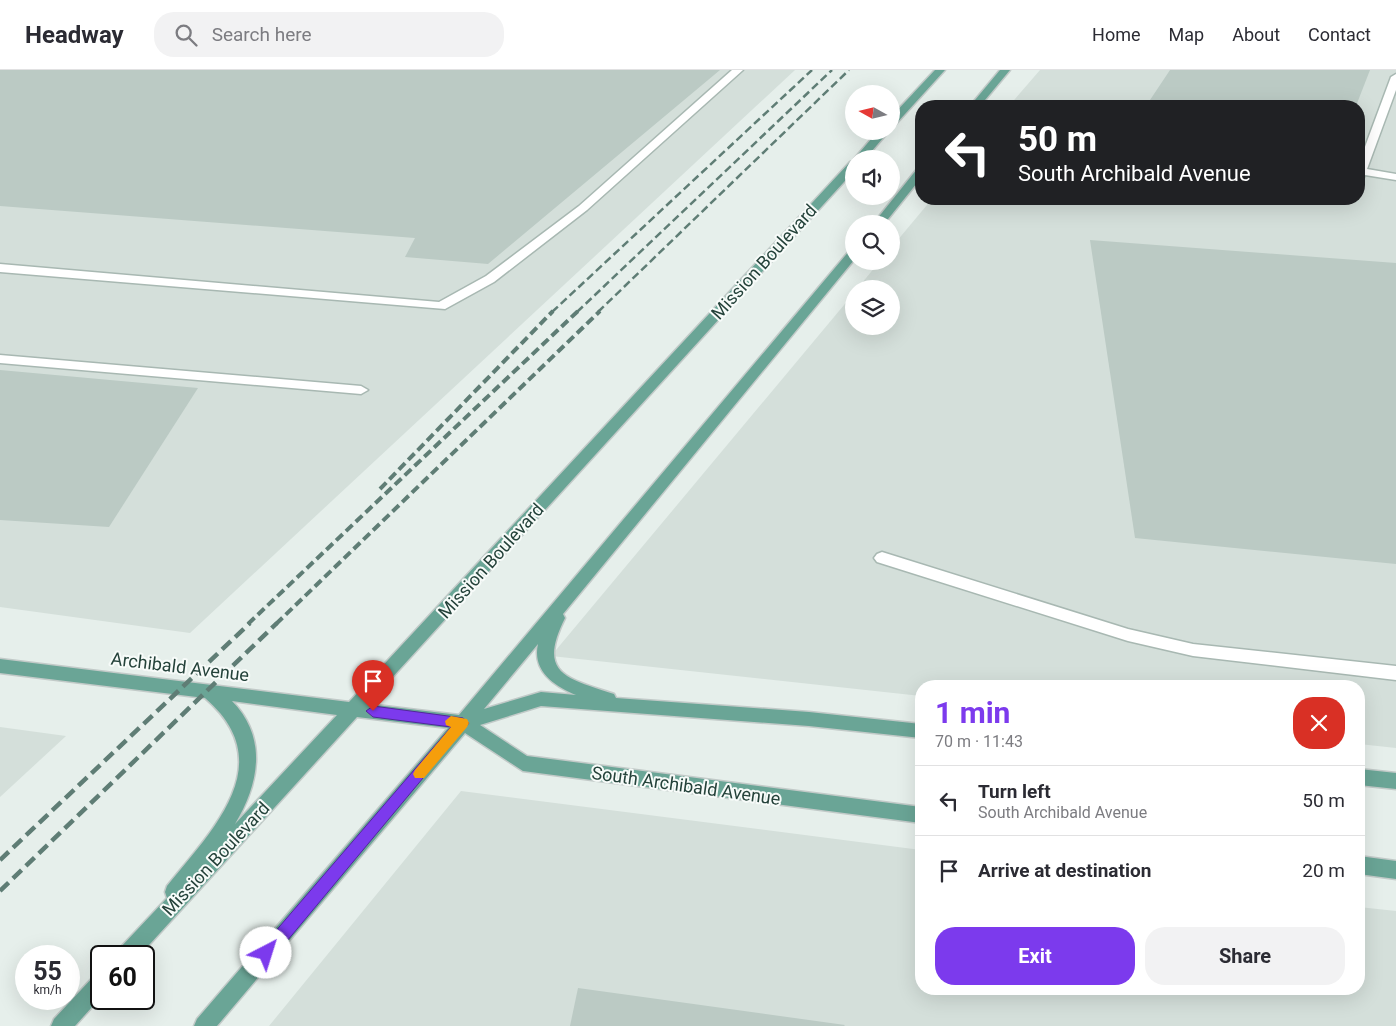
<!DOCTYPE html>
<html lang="en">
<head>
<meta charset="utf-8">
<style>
  body { margin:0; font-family:Roboto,sans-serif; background:#f2f2f3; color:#2b2b33; height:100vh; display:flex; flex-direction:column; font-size:19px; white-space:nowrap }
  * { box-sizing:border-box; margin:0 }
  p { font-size:16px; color:#7c7c81 }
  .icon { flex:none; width:28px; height:28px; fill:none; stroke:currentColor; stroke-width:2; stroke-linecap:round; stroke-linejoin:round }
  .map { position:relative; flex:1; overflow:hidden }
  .side { position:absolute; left:915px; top:610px; width:450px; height:315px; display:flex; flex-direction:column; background:#fff; border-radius:20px; box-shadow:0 5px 20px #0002 }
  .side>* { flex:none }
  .guide { position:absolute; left:915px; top:30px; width:450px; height:105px; border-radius:20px; box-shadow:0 5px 20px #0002; background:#202124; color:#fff; overflow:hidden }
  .needle { width:32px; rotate:278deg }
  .tools { position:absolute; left:845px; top:15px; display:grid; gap:10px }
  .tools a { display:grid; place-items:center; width:55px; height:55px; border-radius:50%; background:#fff; box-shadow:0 5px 20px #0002; font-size:25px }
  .speed { position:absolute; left:15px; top:875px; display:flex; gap:10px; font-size:25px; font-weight:700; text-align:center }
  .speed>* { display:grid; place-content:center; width:65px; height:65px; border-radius:50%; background:#fff; box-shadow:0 5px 20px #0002; line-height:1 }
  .speed small { font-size:12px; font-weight:400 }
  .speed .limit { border:2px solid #111; border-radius:8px; background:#fff; color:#111 }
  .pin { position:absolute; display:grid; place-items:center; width:42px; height:42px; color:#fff; margin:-51px -21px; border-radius:50% 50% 50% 0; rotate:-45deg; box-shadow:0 0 5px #0007 }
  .pin .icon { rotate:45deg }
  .me { position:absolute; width:55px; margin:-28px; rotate:40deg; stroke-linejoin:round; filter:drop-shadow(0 0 4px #0008) }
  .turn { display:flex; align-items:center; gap:18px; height:105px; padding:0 20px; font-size:22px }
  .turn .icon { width:65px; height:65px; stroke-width:2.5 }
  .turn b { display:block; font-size:35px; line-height:42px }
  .round { display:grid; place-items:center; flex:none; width:52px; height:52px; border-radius:20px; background:#f2f2f3 }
  .overview { display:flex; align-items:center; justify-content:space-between; height:85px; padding:0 20px }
  h1 { font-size:30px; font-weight:700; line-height:38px; color:#7c3aed }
  .cta { display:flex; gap:10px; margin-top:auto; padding:10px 20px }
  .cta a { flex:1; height:58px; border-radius:20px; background:#7c3aed; color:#fff; font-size:20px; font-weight:700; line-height:58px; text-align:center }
  .cta a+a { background:#f2f2f3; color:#2b2b33 }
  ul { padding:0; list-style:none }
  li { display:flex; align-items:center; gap:15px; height:70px; padding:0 20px; border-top:1px solid #e1e1e2 }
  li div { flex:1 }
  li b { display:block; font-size:19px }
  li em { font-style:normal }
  header { display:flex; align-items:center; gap:30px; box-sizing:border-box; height:70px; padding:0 25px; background:#fff; border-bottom:1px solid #e1e1e2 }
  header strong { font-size:24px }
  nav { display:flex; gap:28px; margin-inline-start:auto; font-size:18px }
  .search { width:350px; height:45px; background:#f2f2f3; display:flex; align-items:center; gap:12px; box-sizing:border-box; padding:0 18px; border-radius:20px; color:#7c7c81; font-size:19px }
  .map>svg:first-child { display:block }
  .built { fill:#d4dfda }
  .building { fill:#bbcac4 }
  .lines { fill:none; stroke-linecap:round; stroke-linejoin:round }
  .minor-casing { stroke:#a8b8b2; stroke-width:3 }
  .major-casing { stroke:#c2cac8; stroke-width:3 }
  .minor { fill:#fff; fill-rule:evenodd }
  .major { fill:#6aa596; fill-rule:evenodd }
  .rail-far2 { stroke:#5f7d75; stroke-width:2.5; stroke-dasharray:8 4; stroke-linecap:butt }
  .rail-far1 { stroke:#5f7d75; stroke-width:4; stroke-dasharray:9 4.5; stroke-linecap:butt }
  .rail { stroke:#5f7d75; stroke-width:4.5; stroke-dasharray:12 6; stroke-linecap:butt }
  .route { fill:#7c3aed; stroke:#51269a }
  .slow { fill:#f59e0b }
  .labels { text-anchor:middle; stroke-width:4; stroke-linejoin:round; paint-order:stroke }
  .street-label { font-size:18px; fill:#24423a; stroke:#f7fbf9 }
</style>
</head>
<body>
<header>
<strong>Headway</strong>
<div class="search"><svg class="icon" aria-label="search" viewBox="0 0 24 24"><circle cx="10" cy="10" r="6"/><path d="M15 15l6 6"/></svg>Search here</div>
<nav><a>Home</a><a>Map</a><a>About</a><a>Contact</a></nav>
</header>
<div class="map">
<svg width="1396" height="956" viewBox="0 0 1396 956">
  <rect width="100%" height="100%" fill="#e6efeb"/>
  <g class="built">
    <path d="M 0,0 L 795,0 L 190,563 L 0,537 Z"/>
    <path d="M 1040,0 L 1396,0 L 1396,678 L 1359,674 L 1359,616 L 921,616 L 921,626 L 551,586 L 854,223 L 854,256 L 891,256 L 891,219 L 857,219 L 880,191 L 891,191 L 891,178 L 932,129 L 1359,129 L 1359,36 L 1009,36 Z"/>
    <path d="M 0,657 L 66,666 L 0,727 Z"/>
    <path d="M 461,721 L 921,780 L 921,919 L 1359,919 L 1359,837 L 1396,841 L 1396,956 L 269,956 Z"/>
  </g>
  <g class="building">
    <path d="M 0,0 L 720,0 L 488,194 L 405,187 L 415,168 L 0,136 Z"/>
    <path d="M 1170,0 L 1370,0 L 1356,36 L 1146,36 Z"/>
    <path d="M 1090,170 L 1396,193 L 1396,494 L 1135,468 Z"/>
    <path d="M 0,300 L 198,318 L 109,457 L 0,450 Z"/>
    <path d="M 578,918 L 845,955 L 844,956 L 570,956 Z"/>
  </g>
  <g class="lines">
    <g class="minor-casing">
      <g id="minor">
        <path d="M 732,0 L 743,0 L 587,140 L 494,212 L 445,239 L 0,202 L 0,194 L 439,232 L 486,206 L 579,136 Z"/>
        <path d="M 1396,4 L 1396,20 L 1367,99 L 1396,104 L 1396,110 L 1365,105 L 1363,109 L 1359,110 L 1359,93 L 1391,7 Z"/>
        <path d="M 0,285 L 361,316 L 368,320 L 361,324 L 0,293 Z"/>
        <path d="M 882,482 L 1128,559 L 1193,574 L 1396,596 L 1396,610 L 1193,586 L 1128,571 L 877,492 L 874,488 L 877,484 Z"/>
      </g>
    </g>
    <g class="major-casing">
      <g id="major">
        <path d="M 935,0 L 945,0 L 895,55 L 891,56 L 891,47 Z"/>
        <path d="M 1000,0 L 1010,0 L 980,36 L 970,36 Z"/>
        <path d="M 878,61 L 889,61 L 865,89 L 854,89 Z"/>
        <path d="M 854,91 L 854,101 L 368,634 L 459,645 L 850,180 L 854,179 L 854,190 L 563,544 L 565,548 C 537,604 566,608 614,624 L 616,628 L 809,642 L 921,654 L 921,668 L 809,656 L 541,636 L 480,655 L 527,686 L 921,737 L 921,753 L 523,701 L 465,663 L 217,956 L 194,956 L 197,949 L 448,658 L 357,647 L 139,886 L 116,886 L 119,879 L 167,828 L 165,822 L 167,816 C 213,759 281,693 205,628 L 0,603 L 0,589 L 349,632 L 850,92 ZM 538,574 C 532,601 554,616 576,625 L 541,622 L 484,639 ZM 232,631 L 337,645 L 235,754 C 259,714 268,668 232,631 Z"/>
        <path d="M 921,98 L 921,108 L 884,154 L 873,154 L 917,99 Z"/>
        <path d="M 1359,699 L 1396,703 L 1396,719 L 1359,715 Z"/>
        <path d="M 1359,786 L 1396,791 L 1396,809 L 1359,804 Z"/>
        <path d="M 101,903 L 101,927 L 75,956 L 51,956 L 54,949 L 94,906 Z"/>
      </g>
    </g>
    <use href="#minor" class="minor"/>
    <use href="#major" class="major"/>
    <g class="rail-far2">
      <path d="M 552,242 L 812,0"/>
      <path d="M 577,242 L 832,0"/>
      <path d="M 598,242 L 849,0"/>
    </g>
    <g class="rail-far1">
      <path d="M 380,419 L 553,241"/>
      <path d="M 248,554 L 578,241"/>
      <path d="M 276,554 L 600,241"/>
    </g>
    <g class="rail">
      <path d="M 0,790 L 250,553"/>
      <path d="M 0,821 L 277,553"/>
    </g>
  </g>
  <path class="route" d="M 373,636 L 463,648 L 469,653 L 272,889 L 266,891 L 261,889 L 259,883 L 261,878 L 451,657 L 373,647 L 366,641 Z"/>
  <path class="slow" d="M 451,646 L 467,649 L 469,653 L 467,657 L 424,708 L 415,708 L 413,704 L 415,700 L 451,657 L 446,655 L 445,651 Z"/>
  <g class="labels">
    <g class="street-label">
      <text transform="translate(764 192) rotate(-48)" y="6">Mission Boulevard</text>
      <text transform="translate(491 491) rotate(-48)" y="6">Mission Boulevard</text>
      <text transform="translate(180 597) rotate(7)" y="6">Archibald Avenue</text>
      <text transform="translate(686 716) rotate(8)" y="6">South Archibald Avenue</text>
      <text transform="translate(216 789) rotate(-47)" y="6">Mission Boulevard</text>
    </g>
  </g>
</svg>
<div class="tools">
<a><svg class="needle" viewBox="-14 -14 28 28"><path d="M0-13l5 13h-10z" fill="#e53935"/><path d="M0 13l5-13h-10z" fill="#7c7c81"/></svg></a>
<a><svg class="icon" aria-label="sound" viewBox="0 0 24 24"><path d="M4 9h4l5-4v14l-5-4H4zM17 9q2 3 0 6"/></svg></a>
<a><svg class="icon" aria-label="search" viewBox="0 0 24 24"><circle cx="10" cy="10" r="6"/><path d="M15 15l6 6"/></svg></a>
<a><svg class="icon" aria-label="layers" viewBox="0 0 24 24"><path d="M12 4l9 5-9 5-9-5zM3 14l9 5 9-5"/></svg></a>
</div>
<div class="speed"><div>55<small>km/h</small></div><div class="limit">60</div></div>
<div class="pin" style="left:373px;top:641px;background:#d93025"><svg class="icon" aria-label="arrive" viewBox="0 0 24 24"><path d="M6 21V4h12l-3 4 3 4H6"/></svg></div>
<svg class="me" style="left:266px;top:883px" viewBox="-20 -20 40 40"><circle r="19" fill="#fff"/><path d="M0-13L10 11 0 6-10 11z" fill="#7c3aed"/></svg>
<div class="guide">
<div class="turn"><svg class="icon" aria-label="left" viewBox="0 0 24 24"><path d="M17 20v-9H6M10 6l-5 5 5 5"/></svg><div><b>50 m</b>South Archibald Avenue</div></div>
</div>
<section class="side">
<div class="overview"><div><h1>1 min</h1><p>70 m · 11:43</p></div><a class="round" style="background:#d93025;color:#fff"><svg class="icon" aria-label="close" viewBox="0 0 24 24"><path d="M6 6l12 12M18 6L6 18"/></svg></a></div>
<ul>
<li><svg class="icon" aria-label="left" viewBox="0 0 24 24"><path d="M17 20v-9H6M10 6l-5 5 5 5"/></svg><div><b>Turn left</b><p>South Archibald Avenue</p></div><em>50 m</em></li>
<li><svg class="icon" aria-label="arrive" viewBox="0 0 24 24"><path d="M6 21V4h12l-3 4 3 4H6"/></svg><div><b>Arrive at destination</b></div><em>20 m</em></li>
</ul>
<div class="cta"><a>Exit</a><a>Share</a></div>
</section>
</div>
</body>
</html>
